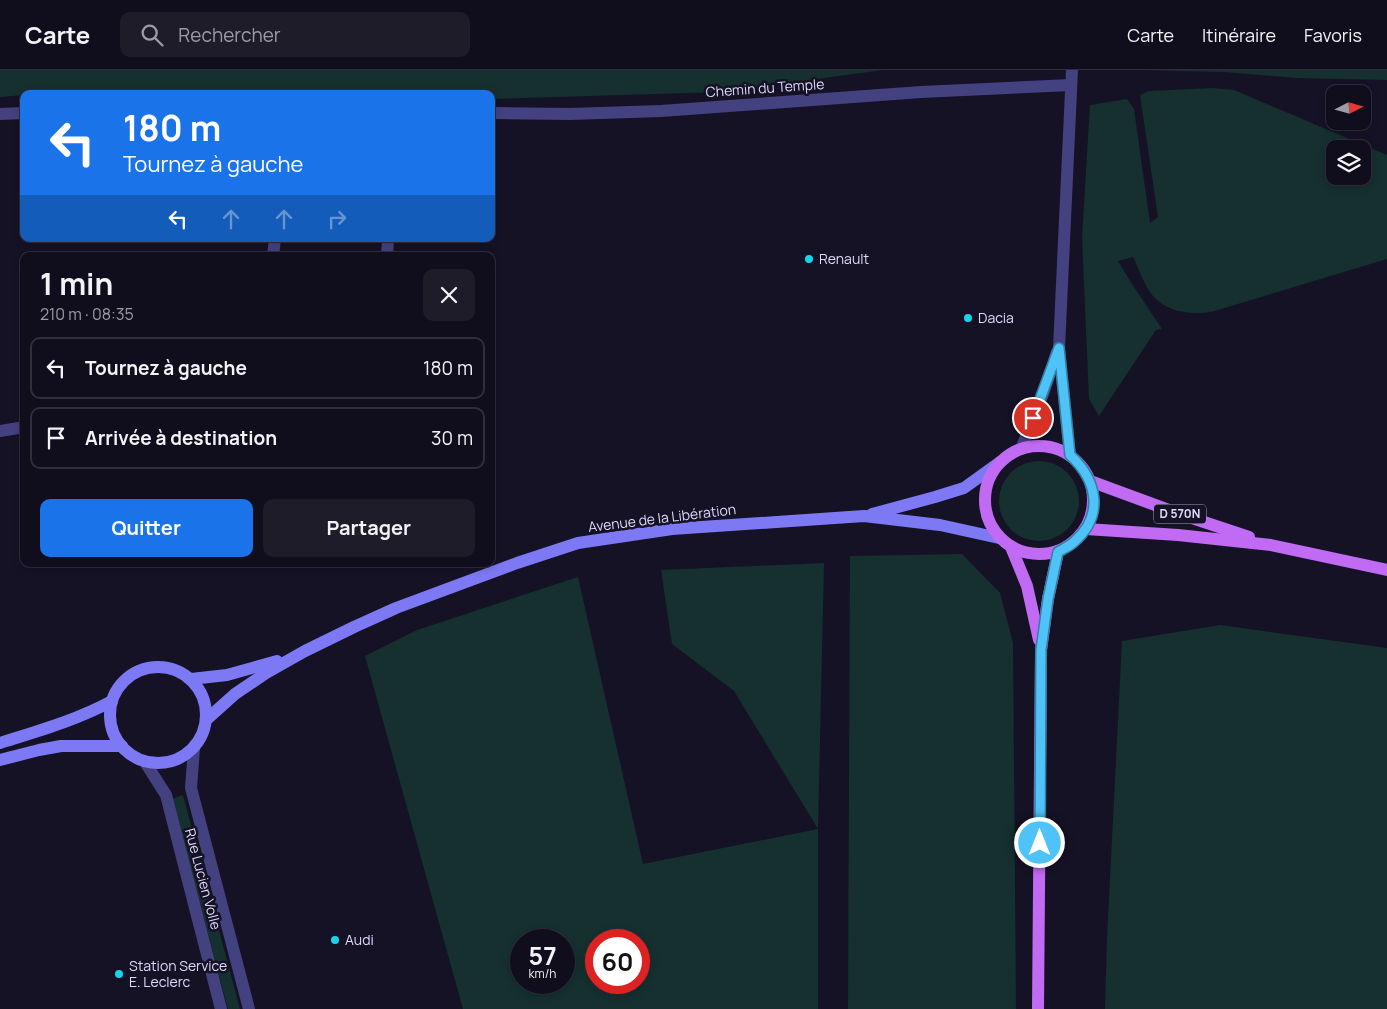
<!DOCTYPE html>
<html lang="fr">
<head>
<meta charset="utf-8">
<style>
  body { margin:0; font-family:Manrope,sans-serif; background:#1e1c29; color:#f1f3f6; height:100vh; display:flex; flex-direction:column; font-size:19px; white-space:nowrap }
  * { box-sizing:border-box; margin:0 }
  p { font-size:16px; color:#9c9ca3 }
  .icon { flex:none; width:28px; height:28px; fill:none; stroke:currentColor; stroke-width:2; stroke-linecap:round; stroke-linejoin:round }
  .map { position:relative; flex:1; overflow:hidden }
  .sheet { position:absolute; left:20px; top:182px; width:475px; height:315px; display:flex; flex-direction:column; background:#100e1c; border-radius:10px; box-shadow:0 2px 8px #0003,0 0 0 1px #302e3b }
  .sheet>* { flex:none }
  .guide { position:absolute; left:20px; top:20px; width:475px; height:152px; border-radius:10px; box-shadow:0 2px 8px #0003,0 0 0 1px #302e3b; background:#1a73e8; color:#fff; overflow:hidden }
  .needle { width:32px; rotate:84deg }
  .fabs { position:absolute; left:1326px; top:15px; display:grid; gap:10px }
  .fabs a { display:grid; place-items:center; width:45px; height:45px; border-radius:10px; background:#100e1c; box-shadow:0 2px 8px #0003,0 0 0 1px #302e3b; font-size:25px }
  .speed { position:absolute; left:510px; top:859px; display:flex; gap:10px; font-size:25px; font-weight:700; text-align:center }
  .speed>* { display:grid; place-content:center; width:65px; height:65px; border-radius:50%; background:#100e1c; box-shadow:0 2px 8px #0003,0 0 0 1px #302e3b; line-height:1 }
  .speed small { font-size:12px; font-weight:400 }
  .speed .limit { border:8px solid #d22; background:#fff; color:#111 }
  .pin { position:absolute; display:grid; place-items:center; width:42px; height:42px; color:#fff; margin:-21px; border:2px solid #fff; border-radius:50%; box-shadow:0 1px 5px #0007 }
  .me { position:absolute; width:55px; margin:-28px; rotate:0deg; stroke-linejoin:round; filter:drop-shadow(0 0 4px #0008) }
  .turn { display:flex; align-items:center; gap:18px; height:105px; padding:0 20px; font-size:22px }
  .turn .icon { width:65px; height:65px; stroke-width:2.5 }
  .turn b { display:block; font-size:35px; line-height:42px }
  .lanes { display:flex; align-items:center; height:48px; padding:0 20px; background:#0003; justify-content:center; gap:25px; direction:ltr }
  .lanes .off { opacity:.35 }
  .round { display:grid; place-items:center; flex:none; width:52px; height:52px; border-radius:10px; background:#1e1c29 }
  .overview { display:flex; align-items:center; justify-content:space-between; height:85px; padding:0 20px }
  h1 { font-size:30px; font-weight:700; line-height:38px }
  .button { display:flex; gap:10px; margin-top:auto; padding:10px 20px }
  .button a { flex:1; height:58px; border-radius:10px; background:#1a73e8; color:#fff; font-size:20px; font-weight:700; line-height:58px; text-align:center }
  .button a+a { background:#1e1c29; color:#f1f3f6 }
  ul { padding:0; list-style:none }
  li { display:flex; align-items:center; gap:15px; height:62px; margin:0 10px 8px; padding:0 10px; border:2px solid #302e3b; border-radius:10px }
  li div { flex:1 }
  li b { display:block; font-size:19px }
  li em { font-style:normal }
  header { display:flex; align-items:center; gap:30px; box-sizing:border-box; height:70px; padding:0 25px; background:#100e1c; border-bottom:1px solid #302e3b }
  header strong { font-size:24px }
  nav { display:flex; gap:28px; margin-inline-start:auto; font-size:18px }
  .search { width:350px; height:45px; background:#1e1c29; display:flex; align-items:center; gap:12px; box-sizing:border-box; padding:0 18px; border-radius:10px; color:#9c9ca3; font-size:19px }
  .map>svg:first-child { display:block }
  .green { fill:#15302f; fill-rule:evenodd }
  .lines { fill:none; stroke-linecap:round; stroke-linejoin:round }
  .minor { stroke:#444181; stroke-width:12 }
  .tertiary { stroke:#444181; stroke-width:12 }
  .secondary { stroke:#7d79f4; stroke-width:12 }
  .primary { stroke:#c16af3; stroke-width:12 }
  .route-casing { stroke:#337fa1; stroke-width:12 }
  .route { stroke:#4fc3f7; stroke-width:9 }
  .poi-dot { fill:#16d4ec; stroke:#151226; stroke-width:2 }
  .labels { text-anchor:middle; stroke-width:5; stroke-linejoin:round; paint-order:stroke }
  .shield { fill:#151226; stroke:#a29ebc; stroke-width:1 }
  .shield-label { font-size:12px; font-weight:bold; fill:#dedafc }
  .street-label { font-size:14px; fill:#dedafc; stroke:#151226 }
  .poi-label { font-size:14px; fill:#dedafc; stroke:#151226; text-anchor:start }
</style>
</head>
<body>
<header>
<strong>Carte</strong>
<div class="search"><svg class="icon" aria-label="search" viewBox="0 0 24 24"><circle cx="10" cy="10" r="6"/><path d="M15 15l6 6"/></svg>Rechercher</div>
<nav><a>Carte</a><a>Itinéraire</a><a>Favoris</a></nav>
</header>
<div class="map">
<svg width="1387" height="939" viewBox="0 0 1387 939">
  <rect width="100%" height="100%" fill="#151226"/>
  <g class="green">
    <path d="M 0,0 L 883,0 L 721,22 L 491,29 L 491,24 L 24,24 L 24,25 L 0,27 Z"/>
    <path d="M 1139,0 L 1387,0 L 1387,10 L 1297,8 L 1224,2 Z"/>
    <path d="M 1213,18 L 1234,20 L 1387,85 L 1387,189 L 1211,242 C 1190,245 1167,242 1153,226 C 1144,215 1139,199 1133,187 L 1118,191 L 1132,214 L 1162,259 L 1156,260 L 1099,346 L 1089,329 L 1082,168 L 1090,35 L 1127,29 L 1134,39 L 1150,153 L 1158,147 L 1140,25 L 1149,21 ZM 1335,79 L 1362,79 L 1362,106 L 1335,106 Z"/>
    <circle cx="1039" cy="431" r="40"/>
    <path d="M 962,484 L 1000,523 L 1013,573 L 1016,939 L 848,939 L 850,486 Z"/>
    <path d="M 824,493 L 818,759 L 818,939 L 463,939 L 365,586 L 417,560 L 578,507 L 643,794 L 818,759 L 734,621 L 672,574 L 661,500 ZM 521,870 L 564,870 L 564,912 L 521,912 ZM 596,870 L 639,870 L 639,912 L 596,912 Z"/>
    <path d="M 1220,555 L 1387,578 L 1387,939 L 1105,939 L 1107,868 L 1122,571 Z"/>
    <path d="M 183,725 L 240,939 L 228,939 L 172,729 Z"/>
  </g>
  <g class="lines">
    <g class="minor">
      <path d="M 491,43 L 570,44 L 661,41 L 921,22 L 1071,15"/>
      <path d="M 0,44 L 24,43"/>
      <path d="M 273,186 L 275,169"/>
      <path d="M 387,186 L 388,169"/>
      <path d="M 0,361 L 24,357"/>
      <path d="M 194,678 L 191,718 L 249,939"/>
      <path d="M 145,692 L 166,725 L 221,939"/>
    </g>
    <g class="tertiary">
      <path d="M 1021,379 L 1043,324 L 1057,282"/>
      <path d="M 1070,385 L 1059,278 L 1072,0"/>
    </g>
    <g class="secondary">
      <path d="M 872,444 L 935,427 L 964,418 L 1000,392"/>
      <circle cx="158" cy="645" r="48"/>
      <path d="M 191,609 L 227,605 L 277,591"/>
      <path d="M 206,650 L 235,624 L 266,603 L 305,581 L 354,557 L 396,538 L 517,493 L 578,473 L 672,459 L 864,446 L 940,455 L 999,468"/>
      <path d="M 0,673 C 38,661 77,650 112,631"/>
      <path d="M 0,690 L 39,680 L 61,676 L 122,676"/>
    </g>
    <g class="primary">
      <circle cx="1039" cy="430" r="54"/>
      <path d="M 1090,411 L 1174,442 L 1249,467"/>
      <path d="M 1086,459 L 1178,465 L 1271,475 L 1387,500"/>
      <path d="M 1011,477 L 1027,516 L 1039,570"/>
      <path d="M 1038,939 L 1041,580 L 1048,529 L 1058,482"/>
    </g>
  </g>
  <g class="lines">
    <g class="route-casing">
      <path id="route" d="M 1033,348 L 1059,278 L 1070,385 C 1097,410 1105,445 1074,472 C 1070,476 1063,479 1058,482 L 1048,529 L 1041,580 L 1040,773"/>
    </g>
    <use href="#route" class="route"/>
  </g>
  <g class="poi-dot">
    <circle cx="809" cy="189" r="5"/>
    <circle cx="968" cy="248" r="5"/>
    <circle cx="335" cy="870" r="5"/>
    <circle cx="119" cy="904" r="5"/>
  </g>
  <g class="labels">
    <rect class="shield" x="1154" y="434.5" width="52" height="19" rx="4"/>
    <g class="shield-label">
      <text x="1180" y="448">D 570N</text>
    </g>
    <g class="street-label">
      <text transform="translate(765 18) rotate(-4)" y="5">Chemin du Temple</text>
      <text transform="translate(662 448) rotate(-7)" y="5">Avenue de la Libération</text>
      <text transform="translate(203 809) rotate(75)" y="5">Rue Lucien Volle</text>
    </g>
    <g class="poi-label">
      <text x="819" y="194">Renault</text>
      <text x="978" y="253">Dacia</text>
      <text x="345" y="875">Audi</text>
      <text x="129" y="901">Station Service<tspan x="129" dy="16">E. Leclerc</tspan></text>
    </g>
  </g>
</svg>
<div class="fabs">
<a><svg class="needle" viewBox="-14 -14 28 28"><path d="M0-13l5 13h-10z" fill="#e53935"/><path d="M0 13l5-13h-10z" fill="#9c9ca3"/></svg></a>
<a><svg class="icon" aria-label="layers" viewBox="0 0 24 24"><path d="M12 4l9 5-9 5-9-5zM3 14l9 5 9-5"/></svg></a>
</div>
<div class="speed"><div>57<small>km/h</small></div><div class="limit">60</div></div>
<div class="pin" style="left:1033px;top:348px;background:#d93025"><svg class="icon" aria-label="arrive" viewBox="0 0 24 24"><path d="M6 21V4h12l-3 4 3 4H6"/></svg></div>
<svg class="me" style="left:1040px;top:773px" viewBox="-20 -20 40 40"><circle r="17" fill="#4fc3f7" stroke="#fff" stroke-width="3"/><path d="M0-11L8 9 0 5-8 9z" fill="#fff"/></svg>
<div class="guide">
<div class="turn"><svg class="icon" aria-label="left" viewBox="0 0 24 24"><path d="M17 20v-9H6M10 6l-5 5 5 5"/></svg><div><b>180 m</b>Tournez à gauche</div></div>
<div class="lanes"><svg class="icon" aria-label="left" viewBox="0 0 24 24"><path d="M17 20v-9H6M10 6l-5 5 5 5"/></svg><svg class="icon off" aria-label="ahead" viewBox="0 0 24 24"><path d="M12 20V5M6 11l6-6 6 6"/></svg><svg class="icon off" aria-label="ahead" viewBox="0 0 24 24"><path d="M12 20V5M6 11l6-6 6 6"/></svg><svg class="icon off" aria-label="right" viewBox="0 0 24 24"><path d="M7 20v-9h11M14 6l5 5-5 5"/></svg></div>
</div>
<section class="sheet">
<div class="overview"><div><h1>1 min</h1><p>210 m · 08:35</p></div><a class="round"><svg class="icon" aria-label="close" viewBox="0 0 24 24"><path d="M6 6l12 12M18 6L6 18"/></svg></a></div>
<ul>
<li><svg class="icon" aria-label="left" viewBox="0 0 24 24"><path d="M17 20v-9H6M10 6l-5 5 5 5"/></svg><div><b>Tournez à gauche</b></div><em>180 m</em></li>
<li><svg class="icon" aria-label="arrive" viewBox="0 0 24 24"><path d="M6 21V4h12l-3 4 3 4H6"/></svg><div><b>Arrivée à destination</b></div><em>30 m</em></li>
</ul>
<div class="button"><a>Quitter</a><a>Partager</a></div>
</section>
</div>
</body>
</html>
